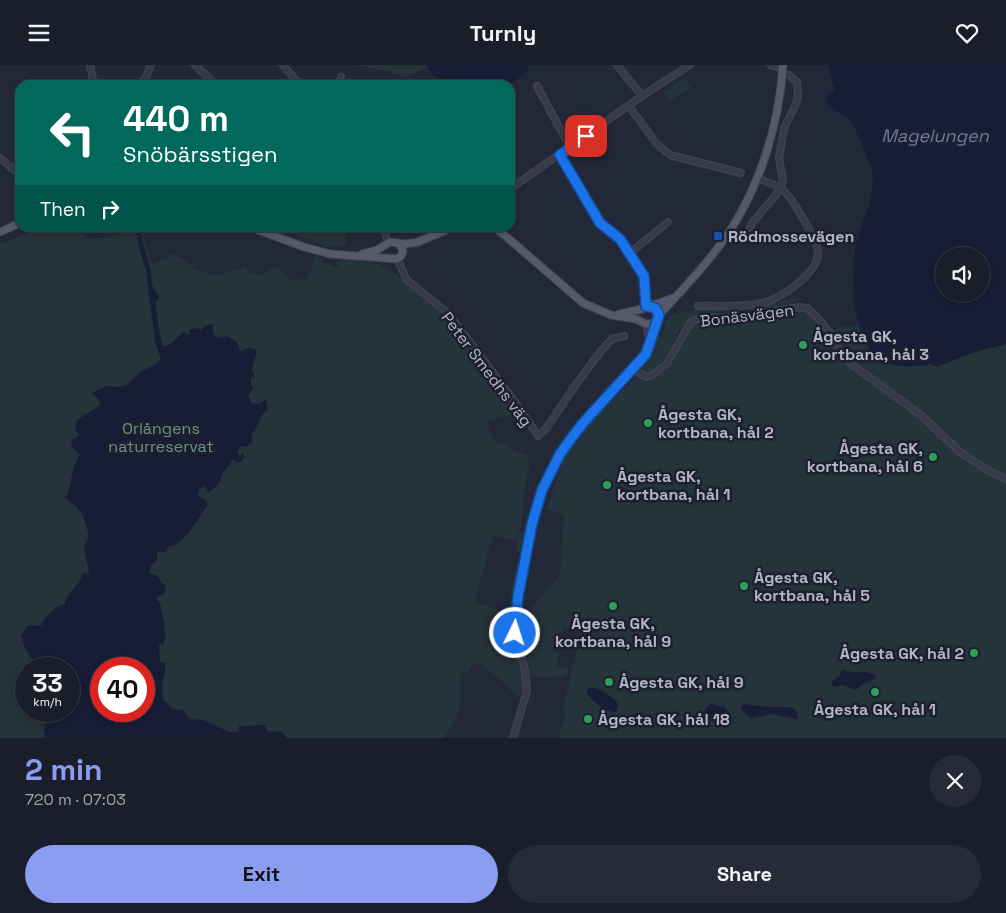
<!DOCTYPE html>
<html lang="en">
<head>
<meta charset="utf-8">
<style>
  body { margin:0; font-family:"Space Grotesk",sans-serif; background:#272b37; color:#f1f3f6; height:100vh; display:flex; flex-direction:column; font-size:19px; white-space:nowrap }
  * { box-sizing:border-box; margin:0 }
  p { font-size:16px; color:#9fa2a9 }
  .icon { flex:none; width:28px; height:28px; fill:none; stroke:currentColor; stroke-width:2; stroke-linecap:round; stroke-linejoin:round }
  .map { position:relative; height:673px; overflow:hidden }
  .details { display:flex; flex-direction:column; background:#1a1e2b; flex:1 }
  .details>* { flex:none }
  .guide { position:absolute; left:15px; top:15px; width:500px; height:152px; border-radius:15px; box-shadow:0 2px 8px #0003,0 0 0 1px #383c47; background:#00695c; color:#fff; overflow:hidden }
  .controls { position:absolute; left:935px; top:182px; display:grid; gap:10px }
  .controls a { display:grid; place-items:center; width:55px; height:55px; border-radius:50%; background:#1a1e2b; box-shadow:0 2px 8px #0003,0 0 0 1px #383c47; font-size:25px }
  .speed { position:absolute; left:15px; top:592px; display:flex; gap:10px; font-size:25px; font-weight:700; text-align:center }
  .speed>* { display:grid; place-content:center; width:65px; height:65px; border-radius:50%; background:#1a1e2b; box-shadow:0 2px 8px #0003,0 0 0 1px #383c47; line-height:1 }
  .speed small { font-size:12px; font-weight:400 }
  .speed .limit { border:8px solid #d22; background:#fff; color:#111 }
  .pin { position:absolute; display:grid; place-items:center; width:42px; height:42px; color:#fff; margin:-21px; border-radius:10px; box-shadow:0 2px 8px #0006 }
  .me { position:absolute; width:55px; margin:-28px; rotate:4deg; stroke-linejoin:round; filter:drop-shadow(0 0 4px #0008) }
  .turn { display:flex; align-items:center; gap:18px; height:105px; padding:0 25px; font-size:22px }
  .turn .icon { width:65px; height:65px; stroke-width:2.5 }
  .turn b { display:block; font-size:35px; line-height:42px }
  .then { display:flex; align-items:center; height:48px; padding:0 25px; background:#0003; gap:10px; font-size:19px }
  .round { display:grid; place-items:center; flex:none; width:52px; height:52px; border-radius:26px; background:#272b37 }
  .headline { display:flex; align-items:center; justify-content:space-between; height:85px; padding:0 25px }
  h1 { font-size:30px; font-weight:700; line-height:38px; color:#8b9df0 }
  .primary-button { display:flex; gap:10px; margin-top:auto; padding:10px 25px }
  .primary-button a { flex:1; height:58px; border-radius:30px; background:#8b9df0; color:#111; font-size:20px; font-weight:700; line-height:58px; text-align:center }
  .primary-button a+a { background:#272b37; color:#f1f3f6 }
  header { display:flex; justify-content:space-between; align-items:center; height:65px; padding:0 25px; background:#1a1e2b; font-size:22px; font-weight:700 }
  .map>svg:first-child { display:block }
  .green { fill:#25333a; fill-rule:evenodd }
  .water { fill:#171d35; fill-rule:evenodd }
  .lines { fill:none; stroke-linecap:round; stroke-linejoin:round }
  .stream { stroke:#171d35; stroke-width:2 }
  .minor-casing { stroke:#404452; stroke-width:8 }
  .major-casing { stroke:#404452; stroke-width:9 }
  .minor { stroke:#373a49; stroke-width:5.5 }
  .major { stroke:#555969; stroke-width:7 }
  .route-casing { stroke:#114b97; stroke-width:12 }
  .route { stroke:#1a73e8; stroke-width:9 }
  .transit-dot { fill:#1a4fb4; stroke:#1c202e; stroke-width:2 }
  .leisure-dot { fill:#2e9e5b; stroke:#1c202e; stroke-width:2 }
  .labels { text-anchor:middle; stroke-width:5; stroke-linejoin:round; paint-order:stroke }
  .poi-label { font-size:16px; font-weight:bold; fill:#b2b5c5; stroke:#1c202e; text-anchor:start }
  .street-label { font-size:16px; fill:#b2b5c5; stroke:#1c202e }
  .park-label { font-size:16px; fill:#6a947d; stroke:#1c202e }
  .water-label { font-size:18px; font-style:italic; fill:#6d79a2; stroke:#1c202e }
</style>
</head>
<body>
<header><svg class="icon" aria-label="menu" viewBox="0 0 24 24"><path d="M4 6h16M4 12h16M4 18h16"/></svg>Turnly<svg class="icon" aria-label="heart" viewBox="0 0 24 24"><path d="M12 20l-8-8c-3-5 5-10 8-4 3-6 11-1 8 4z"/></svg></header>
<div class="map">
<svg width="1006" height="673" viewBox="0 0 1006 673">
  <rect width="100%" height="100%" fill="#232839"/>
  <g class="green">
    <path d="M 355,0 L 529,0 L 529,3 L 524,10 L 508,20 L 444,20 L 432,9 L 427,2 L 408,12 L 386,6 Z"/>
    <path d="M 685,13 L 691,23 L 669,36 L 663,27 Z"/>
    <path d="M 42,163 L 75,163 L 89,174 L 120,170 L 122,163 L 145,163 L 144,174 L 152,199 L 168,193 L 169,188 L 184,194 L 194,204 L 216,211 L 245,202 L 248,207 L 261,210 L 273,202 L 279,204 L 284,210 L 294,217 L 297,213 L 303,215 L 308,212 L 316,191 L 321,192 L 323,197 L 338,203 L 337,197 L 344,193 L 379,199 L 396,209 L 450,252 L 517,348 L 488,356 C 489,365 490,374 498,379 L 503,378 L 513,384 L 513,386 L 526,389 L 528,392 L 530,401 L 524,424 L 521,462 L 517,468 L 525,467 L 532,459 L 515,556 L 526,618 L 521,630 L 517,632 L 505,619 L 479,598 L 472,600 L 469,607 L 461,608 C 459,621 462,635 458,648 C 456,657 449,665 444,673 L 0,673 L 0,179 ZM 493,471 L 518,475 L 516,486 L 521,488 L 521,496 L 517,497 L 507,547 L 474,537 ZM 26,604 L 69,604 L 69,646 L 26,646 ZM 101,604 L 144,604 L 144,646 L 101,646 Z"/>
    <path d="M 280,163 L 347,163 L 346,180 L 327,182 Z"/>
    <path d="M 792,233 L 804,234 C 789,239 774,243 758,245 C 742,247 697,245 687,256 C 670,273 670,301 643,308 L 641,304 L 652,289 L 658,271 L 662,270 L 665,257 L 672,249 L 707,244 L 745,245 Z"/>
    <path d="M 854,234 L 996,282 L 1006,279 L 1006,673 L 557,673 L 565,654 L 564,640 L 575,591 L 584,573 L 580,563 L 563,562 L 561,572 L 556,571 L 553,587 L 559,588 L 557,601 L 569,603 L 566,611 L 531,613 L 520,559 L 522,546 L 536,538 L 560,510 L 564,450 L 547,444 L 564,391 L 592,356 L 638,309 L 646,312 L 660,305 L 684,267 L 699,253 L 807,243 L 829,266 L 842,262 L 860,261 Z"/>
  </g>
  <g class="water">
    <path d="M 426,0 L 529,0 L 529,3 L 524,10 L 508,20 L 444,20 L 432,9 Z"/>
    <path d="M 828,0 L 1006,0 L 1006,279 L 975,287 L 937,302 L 931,299 C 913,303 892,303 876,293 C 872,290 870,284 867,280 C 853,252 851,218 855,187 C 858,159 877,135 872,105 C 870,95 855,62 848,53 C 844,48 837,48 832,43 C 829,41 827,37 825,34 L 835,25 ZM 944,191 L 981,191 L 981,229 L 944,229 Z"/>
    <path d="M 141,171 L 151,207 L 152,220 L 155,226 L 158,229 L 159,234 L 155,237 C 158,251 158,268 163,282 L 172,278 L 183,267 L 190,270 L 189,265 L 195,263 L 201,265 L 205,261 L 213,259 L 213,268 L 217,273 L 227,271 L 237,277 L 240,286 L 249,283 L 257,285 L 252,305 L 255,313 L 251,312 L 251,319 L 253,324 L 248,330 L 251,338 L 259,339 L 266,334 L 268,344 C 258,351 260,361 252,369 L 252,378 L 245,382 L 241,381 L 237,387 L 239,392 L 243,388 L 244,391 L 242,397 L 236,398 L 232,394 C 229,402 227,402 223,408 C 217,418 222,420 208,427 L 204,421 L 199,424 L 198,431 L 206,435 L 208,439 C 202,449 189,469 181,476 C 175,482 168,479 165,487 L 157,487 L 157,495 L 151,500 L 149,508 L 156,510 L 166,522 L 165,528 L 156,533 L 160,538 L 165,564 L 166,573 L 163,580 L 159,579 L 160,597 L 165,597 L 165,606 L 162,620 L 163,635 L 173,644 L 184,645 L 189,654 L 204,655 L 229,667 L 238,667 L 239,661 L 265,660 L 267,666 L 282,667 L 287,673 L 45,673 L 44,664 L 45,660 L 50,657 L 49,646 L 69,646 L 69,604 L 38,604 L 25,583 L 21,571 L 28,560 L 41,561 C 44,552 55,541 65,539 C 68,525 80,521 82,509 L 89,507 L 84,482 L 88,473 L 88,467 L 83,451 L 77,442 L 65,433 C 73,420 70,403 80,390 L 71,380 L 73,374 L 79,370 L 75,365 L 77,355 L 100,340 L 99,334 L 92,328 L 106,321 L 120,322 L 127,320 L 139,308 L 156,299 L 161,294 L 155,276 L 146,206 L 137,173 ZM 101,604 L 144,604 L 144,646 L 101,646 Z"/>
    <path d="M 844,605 C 855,610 866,604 876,611 L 875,614 L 861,620 L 856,625 L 843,620 L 835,622 L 832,620 L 832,616 L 840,611 L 841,607 Z"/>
    <path d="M 591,622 C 600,623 613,632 618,639 L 616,647 C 608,648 590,636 587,628 L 588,624 Z"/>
    <path d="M 711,639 L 724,642 L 728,646 L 728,652 L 720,653 L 707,652 C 703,646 706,642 711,639 Z"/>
    <path d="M 744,639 L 769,642 L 791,642 L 796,646 L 798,654 L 772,649 L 751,653 L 741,645 L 741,642 Z"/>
  </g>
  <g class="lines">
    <path class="stream" d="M 137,162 L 137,169 L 141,171"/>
    <g class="minor-casing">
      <g id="minor">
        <path d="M 90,0 L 94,20"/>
        <path d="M 195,0 L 216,20"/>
        <path d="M 283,0 L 300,20"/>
        <path d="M 617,0 L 642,31"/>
        <path d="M 771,0 L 776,2"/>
        <path d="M 140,20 L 146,12 L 151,0"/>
        <path d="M 339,20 L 341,12"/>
        <path d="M 537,21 L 570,82"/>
        <path d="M 629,41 L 656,78 L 670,90 L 741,108"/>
        <path d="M 560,89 L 600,158 L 620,174 L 644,211 L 647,241"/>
        <path d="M 0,93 L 20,110"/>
        <path d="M 510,124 L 642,31 L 690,0"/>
        <path d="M 384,162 L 387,175 L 390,177"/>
        <path d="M 750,163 L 752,158 L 775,131 L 783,116 L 779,93 L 784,63 L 796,39 L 798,32 L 797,17 L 789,10"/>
        <path d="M 630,188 L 668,157"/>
        <path d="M 397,194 L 407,215 L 448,248 L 518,341 L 538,371 L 545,365 L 577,318 L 601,286 L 612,274 L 624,271"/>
        <path d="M 698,241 C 718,240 742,243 762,238 C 781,234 820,207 818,186 C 816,174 793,134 784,126 C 777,119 765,118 757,112"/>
        <path d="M 646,259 L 650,277"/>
        <path d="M 633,304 L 646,312 L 652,310 L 667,298 L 690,258 L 699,253 L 745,251 L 799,242 L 807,243 L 818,253 L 830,268 L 837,282 L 850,298 L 922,351 L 960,387 L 989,406 L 1006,414"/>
        <path d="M 513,673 L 527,626 L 525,605 L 515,568 L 516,549 L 532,459 L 542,425 L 560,389 L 570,375 L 583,357 L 646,289 L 656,257"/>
      </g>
    </g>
    <g class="major-casing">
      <g id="major">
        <path d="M 250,162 L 304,182 L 330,189 L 397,194 L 401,191 L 403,186 L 400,179"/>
        <path d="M 494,162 L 509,174 L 583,238 L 611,250 L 636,254 L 646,259 L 654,259 L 658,254 L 659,250 C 683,224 708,198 728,169 C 761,119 779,59 783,0"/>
        <path d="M 0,167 L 20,158"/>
        <path d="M 362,189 L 377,185 L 390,177 L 405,179 L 418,177 L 453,162"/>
        <path d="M 619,249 L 642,244 L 673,233"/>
      </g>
    </g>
    <use href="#minor" class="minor"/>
    <use href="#major" class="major"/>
  </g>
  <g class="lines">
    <g class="route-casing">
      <path id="route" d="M 515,568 L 518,531 L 532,459 L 542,425 L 560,389 L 570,375 L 583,358 L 646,289 L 659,250 L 655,243 L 646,241 L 644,211 L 620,174 L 600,158 L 560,90 L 586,71"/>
    </g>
    <use href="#route" class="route"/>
  </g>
  <rect class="transit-dot" x="713" y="166" width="10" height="10" rx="2.5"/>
  <g class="leisure-dot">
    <circle cx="803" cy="280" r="5"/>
    <circle cx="648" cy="358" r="5"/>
    <circle cx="933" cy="392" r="5"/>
    <circle cx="607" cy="420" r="5"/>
    <circle cx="744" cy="521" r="5"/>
    <circle cx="613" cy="541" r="5"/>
    <circle cx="974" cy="588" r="5"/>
    <circle cx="609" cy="617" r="5"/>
    <circle cx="875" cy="627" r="5"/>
    <circle cx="588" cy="654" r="5"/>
  </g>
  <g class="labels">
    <g class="poi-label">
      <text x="728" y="177">Rödmossevägen</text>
      <text x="813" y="277">Ågesta GK,<tspan x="813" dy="18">kortbana, hål 3</tspan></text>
      <text x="658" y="355">Ågesta GK,<tspan x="658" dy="18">kortbana, hål 2</tspan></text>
      <text x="923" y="389" text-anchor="end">Ågesta GK,<tspan x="923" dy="18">kortbana, hål 6</tspan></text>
      <text x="617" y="417">Ågesta GK,<tspan x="617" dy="18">kortbana, hål 1</tspan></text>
      <text x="754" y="518">Ågesta GK,<tspan x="754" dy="18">kortbana, hål 5</tspan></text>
      <text x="613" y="564" text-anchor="middle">Ågesta GK,<tspan x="613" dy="18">kortbana, hål 9</tspan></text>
      <text x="964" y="594" text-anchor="end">Ågesta GK, hål 2</text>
      <text x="619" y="623">Ågesta GK, hål 9</text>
      <text x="875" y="650" text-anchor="middle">Ågesta GK, hål 1</text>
      <text x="598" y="660">Ågesta GK, hål 18</text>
    </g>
    <g class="street-label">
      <text transform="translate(747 250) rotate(-7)" y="6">Bonäsvägen</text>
      <text transform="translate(487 304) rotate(53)" y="6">Peter Smedhs väg</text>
    </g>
    <g class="park-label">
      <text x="161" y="369">Orlångens<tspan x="161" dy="18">naturreservat</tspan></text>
    </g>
    <g class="water-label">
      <text x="935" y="77">Magelungen</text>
    </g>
  </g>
</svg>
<div class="controls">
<a><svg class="icon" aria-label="sound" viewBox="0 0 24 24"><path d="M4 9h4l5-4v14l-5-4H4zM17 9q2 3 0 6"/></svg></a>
</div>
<div class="speed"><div>33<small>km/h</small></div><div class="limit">40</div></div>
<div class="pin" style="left:586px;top:71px;background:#d93025"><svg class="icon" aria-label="arrive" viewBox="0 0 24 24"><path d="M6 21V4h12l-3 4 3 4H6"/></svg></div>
<svg class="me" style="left:515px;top:568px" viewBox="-20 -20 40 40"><circle r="17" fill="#1a73e8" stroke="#fff" stroke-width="3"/><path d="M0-11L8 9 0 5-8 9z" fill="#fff"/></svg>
<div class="guide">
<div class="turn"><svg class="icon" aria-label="left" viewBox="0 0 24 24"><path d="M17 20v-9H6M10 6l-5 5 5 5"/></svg><div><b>440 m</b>Snöbärsstigen</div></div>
<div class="then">Then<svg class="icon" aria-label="right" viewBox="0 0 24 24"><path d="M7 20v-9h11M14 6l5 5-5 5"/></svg></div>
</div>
</div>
<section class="details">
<div class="headline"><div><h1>2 min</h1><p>720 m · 07:03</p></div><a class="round"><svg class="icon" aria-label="close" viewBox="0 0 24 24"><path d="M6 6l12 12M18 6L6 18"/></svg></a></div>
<div class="primary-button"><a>Exit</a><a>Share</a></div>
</section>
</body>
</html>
